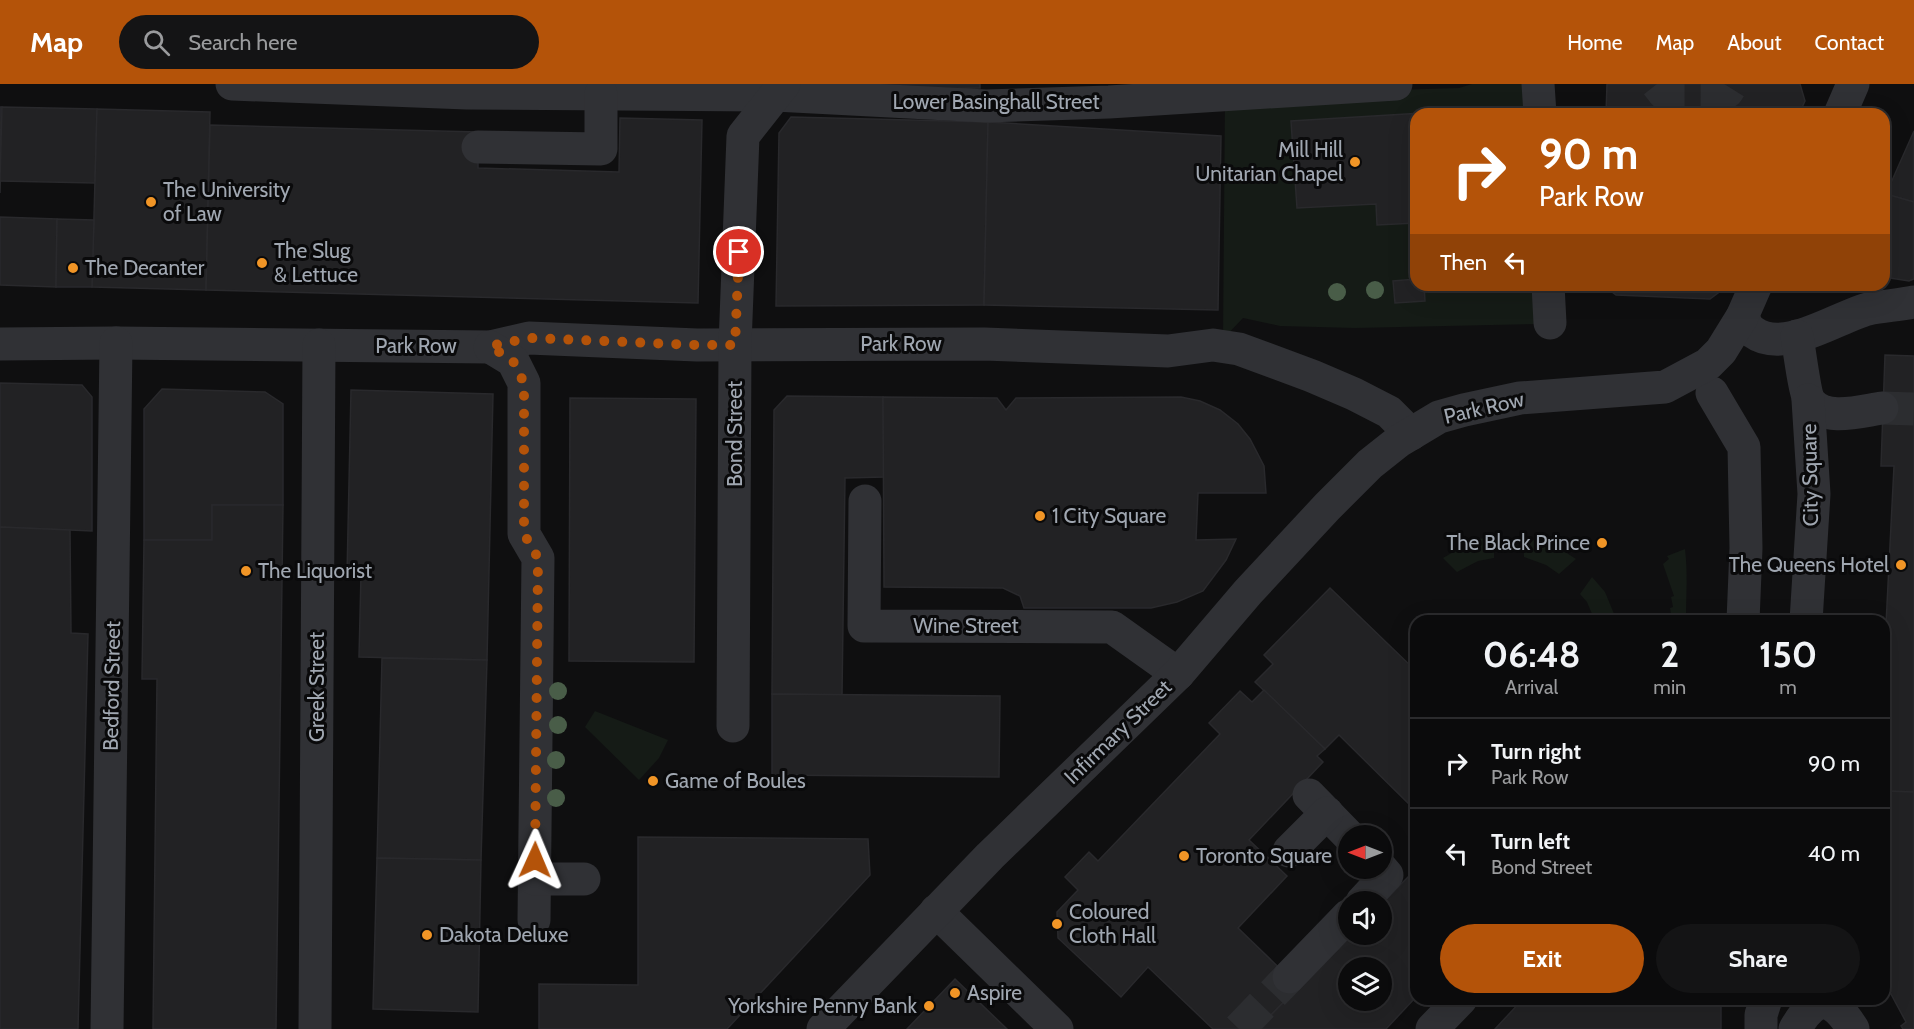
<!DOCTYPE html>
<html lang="en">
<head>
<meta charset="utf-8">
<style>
  body { margin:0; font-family:Cabin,sans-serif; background:#141415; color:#f1f3f6; height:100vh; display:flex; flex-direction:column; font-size:22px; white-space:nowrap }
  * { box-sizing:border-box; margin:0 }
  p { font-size:20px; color:#9a9b9d }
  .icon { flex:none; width:33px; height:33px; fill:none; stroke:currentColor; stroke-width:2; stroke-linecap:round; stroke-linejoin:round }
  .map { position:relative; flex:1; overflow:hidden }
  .drawer { position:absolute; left:1410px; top:531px; width:480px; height:390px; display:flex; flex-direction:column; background:#0b0b0c; border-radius:18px; box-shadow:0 6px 24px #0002,0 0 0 2px #2b2b2d }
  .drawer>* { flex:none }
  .hud { position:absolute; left:1410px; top:24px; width:480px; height:183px; border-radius:18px; box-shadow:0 6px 24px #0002,0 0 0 2px #2b2b2d; background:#b45309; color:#fff; overflow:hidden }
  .needle { width:39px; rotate:270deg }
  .fabs { position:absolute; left:1338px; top:741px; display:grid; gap:12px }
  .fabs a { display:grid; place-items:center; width:54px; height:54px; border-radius:50%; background:#0b0b0c; box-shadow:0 6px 24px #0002,0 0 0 2px #2b2b2d; font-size:30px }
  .pin { position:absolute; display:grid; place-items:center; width:51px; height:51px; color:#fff; margin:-26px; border:3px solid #fff; border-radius:50%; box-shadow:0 2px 6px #0007 }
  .me { position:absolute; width:66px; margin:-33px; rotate:1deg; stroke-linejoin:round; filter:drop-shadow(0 0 4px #0008) }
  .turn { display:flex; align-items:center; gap:21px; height:126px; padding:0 30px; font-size:27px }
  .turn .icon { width:78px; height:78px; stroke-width:2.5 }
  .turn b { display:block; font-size:42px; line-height:51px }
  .then { display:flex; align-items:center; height:57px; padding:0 30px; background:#0003; gap:12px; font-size:22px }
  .eta { display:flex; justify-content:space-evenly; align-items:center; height:102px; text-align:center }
  .eta b { font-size:36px; font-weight:800; line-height:42px }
  .action { display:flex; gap:12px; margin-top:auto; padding:12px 30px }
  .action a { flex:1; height:69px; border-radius:36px; background:#b45309; color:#fff; font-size:24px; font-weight:800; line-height:69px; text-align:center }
  .action a+a { background:#141415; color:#f1f3f6 }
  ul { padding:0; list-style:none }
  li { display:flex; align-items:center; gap:18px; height:90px; padding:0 30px; border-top:2px solid #2b2b2d }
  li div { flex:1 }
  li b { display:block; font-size:22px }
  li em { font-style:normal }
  header { display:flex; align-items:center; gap:36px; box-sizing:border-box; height:84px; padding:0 30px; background:#b45309; color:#fff }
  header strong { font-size:28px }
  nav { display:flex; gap:33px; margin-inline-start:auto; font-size:21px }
  .search { width:420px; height:54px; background:#141415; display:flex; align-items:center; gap:15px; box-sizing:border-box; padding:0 21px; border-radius:33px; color:#9a9b9d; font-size:22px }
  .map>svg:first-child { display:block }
  .green { fill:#151b16 }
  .building { fill:#222224; stroke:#29292c; stroke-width:1.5; fill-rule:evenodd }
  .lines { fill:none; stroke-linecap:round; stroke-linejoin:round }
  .minor-tunnel { stroke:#2c2d30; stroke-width:33; stroke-dasharray:33 16; stroke-linecap:butt }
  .minor { stroke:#303135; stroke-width:33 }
  .tree { fill:#495d48 }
  .route { stroke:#b45309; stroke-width:10; stroke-dasharray:0 18 }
  .poi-dot { fill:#f19526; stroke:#0a0a0b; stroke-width:2 }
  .labels { text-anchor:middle; stroke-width:6; stroke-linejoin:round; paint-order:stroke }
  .street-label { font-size:21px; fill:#a0a7b1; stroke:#0a0a0b }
  .poi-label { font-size:21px; fill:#a0a7b1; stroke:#0a0a0b; text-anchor:start }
</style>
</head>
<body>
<header>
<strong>Map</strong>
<div class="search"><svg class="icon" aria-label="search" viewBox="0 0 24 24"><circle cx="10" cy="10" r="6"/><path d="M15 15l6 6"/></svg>Search here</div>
<nav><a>Home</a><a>Map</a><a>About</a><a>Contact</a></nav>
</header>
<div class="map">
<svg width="1914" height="945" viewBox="0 0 1914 945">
  <rect width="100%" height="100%" fill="#0f0f10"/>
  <g class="green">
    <path d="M 1472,0 L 1530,0 L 1532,30 L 1416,30 L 1416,201 L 1538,201 L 1540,240 L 1355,244 L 1280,242 L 1243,234 L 1223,255 L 1225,11 L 1459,4 Z"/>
    <path d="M 1494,452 L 1494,474 L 1478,477 L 1457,488 L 1443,474 L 1474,456 Z"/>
    <path d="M 1523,453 L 1559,464 L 1576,475 L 1559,490 L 1546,481 L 1524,473 Z"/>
    <path d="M 1685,465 C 1688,489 1686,513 1686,536 L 1672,537 L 1670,524 L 1673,523 L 1671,513 L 1674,512 L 1663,480 L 1669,475 L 1667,472 Z"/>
    <path d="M 1592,493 L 1605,508 L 1617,537 L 1595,537 L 1587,518 L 1580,510 Z"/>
    <path d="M 595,627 L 668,656 L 659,674 L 639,696 L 585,643 Z"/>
  </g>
  <g class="building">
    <path d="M 834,0 L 980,0 L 980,4 L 829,7 Z"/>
    <path d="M 1607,0 L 1800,0 L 1805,17 L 1799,30 L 1606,30 Z"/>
    <path d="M 0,23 L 2,23 L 0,109 Z"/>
    <path d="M 2,23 L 97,25 L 95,99 L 0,97 Z"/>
    <path d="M 1505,24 L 1506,30 L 1416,30 L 1416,139 L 1377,141 L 1376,120 L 1297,124 L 1291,37 Z"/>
    <path d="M 97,25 L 210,28 L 206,206 L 92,203 Z"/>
    <path d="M 791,33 L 988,38 L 984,221 L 776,222 L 779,49 Z"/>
    <path d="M 620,34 L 702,36 L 698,219 L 206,206 L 210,41 L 478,48 L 478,84 L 619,88 Z"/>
    <path d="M 988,38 L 1221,52 L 1218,226 L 984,221 Z"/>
    <path d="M 1914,47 L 1914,118 L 1886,110 Z"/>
    <path d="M 1886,110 L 1914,118 L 1914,195 L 1909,197 L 1884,193 L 1884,112 Z"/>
    <path d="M 0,133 L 57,135 L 56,203 L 0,201 Z"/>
    <path d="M 57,135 L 94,136 L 92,203 L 56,203 Z"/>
    <path d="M 1416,195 L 1416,201 L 1424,201 L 1425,217 L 1395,219 L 1393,197 Z"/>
    <path d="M 1603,201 L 1724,201 L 1722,206 L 1710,215 L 1616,211 Z"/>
    <path d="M 1885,271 L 1914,272 L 1914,708 L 1884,707 L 1884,580 L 1894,382 L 1881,382 Z"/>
    <path d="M 0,299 L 82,301 L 92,313 L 92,447 L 0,443 Z"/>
    <path d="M 162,305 L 265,308 L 283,320 L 283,421 L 212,421 L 212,456 L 144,456 L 144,325 Z"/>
    <path d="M 351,306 L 493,310 L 487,576 L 359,573 L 361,491 L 347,491 Z"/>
    <path d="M 787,312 L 883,313 L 884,393 L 845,394 L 842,611 L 772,610 L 774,326 Z"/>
    <path d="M 883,313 L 997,314 L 1006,326 L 1016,314 L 1181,313 L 1200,317 L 1220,326 L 1238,340 L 1250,355 L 1264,382 L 1266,409 L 1198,409 L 1196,456 L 1236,455 L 1226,476 L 1203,507 L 1177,518 L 1151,524 L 1024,524 L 1020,512 L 1003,504 L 884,503 Z"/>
    <path d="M 570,314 L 696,315 L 694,578 L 569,577 Z"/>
    <path d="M 212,421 L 283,421 L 276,945 L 153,945 L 157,595 L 142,595 L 144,456 L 212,456 Z"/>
    <path d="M 0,443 L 70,446 L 71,549 L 88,550 L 78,945 L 0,945 Z"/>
    <path d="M 1330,504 L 1416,587 L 1416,727 L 1339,651 L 1325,665 L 1255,598 L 1273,580 L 1264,571 Z"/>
    <path d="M 382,574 L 487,576 L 481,776 L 377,774 Z"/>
    <path d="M 1264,606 L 1325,665 L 1317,672 L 1323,678 L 1249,756 L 1287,792 L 1238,844 L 1299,903 L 1257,945 L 1213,945 L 1148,883 L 1121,913 L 1058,854 L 1057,828 L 1078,806 L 1065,793 L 1089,768 L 1098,777 L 1220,650 L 1209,639 L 1240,607 L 1252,618 Z"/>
    <path d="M 772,610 L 1000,612 L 999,693 L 772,691 Z"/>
    <path d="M 1884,707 L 1914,708 L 1914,945 L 1903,945 L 1901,942 L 1906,938 L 1884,897 Z"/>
    <path d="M 638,753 L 868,755 L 870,791 L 727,945 L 539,945 L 539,900 L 638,901 Z"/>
    <path d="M 377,774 L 481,776 L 478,928 L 373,925 Z"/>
    <path d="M 1416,785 L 1416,913 L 1386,945 L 1257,945 L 1351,850 L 1382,850 L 1382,819 ZM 1348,884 L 1382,884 L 1382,916 L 1348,916 Z"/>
    <path d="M 955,895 L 1007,945 L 907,945 Z"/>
    <path d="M 1523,915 L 1721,915 L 1721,945 L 1495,945 Z"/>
  </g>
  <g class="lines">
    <g class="minor-tunnel">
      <path d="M 1657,0 L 1664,9 L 1676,14 L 1714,14 L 1727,8 L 1732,0"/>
      <path d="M 1882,324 L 1914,325"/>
      <path d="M 1239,945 L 1289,893"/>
    </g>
    <g class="minor">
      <path d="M 232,0 L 467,9 L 775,11 L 986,22 L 1109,18 L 1396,0"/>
      <path d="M 1538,0 L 1540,30"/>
      <path d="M 1840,30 L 1853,0"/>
      <path d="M 478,63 L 601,65 L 601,10"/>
      <path d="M 1548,201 L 1550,239"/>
      <path d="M 1742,233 C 1745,238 1748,245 1753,248 C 1784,271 1837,233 1868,225 C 1883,222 1899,221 1914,218"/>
      <path d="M 1797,252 C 1799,264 1805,311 1810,318 C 1825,338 1861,327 1882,324"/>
      <path d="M 0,260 L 116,259 L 490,263 L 529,254 L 697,261 L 984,260 L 1168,267 L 1213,261 L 1239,265 L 1312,292 L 1354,310 L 1389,328 L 1411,350"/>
      <path d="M 490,263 L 513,277 L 524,299 L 524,450 L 538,474 L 534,836"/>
      <path d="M 1712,309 L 1744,363 L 1746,464 L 1743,537"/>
      <path d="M 865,417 L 864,542 L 1112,543 L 1178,590"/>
      <path d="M 1806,537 L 1814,410 L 1808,316"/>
      <path d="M 733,642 L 735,261 L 743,52 L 784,0"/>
      <path d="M 1309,711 L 1349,752"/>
      <path d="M 1289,767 L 1327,729"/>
      <path d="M 535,795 L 584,795"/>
      <path d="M 1362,818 L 1387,791 L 1381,784"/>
      <path d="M 936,827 L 1057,945"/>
      <path d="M 1289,893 L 1348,832"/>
      <path d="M 107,945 L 116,259"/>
      <path d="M 315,945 L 319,261"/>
      <path d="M 823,945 L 990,772 L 1178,590 L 1248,508 L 1327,423 L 1370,380 L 1399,357 L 1439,333 L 1464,326 L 1520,314 L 1665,303 L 1708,280 L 1721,267 L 1742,233 L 1756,201"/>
      <path d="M 1432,945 L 1461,915"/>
      <path d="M 1761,945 L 1761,931 L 1766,915"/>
      <path d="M 1795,945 C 1816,909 1832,911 1853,945"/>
    </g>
  </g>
  <g class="tree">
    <circle cx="1375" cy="206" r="9"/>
    <circle cx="1337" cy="208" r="9"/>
    <circle cx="558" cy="607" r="9"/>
    <circle cx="558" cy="641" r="9"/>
    <circle cx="556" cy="676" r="9"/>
    <circle cx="556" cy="714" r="9"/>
  </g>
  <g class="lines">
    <path class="route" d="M 535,776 L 538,474 L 524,450 L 524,299 L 513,277 L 490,262 L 530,254 L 697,261 L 735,261 L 739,168"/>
  </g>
  <g class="poi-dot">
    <circle cx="1355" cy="78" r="6"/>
    <circle cx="151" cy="118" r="6"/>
    <circle cx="262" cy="179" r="6"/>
    <circle cx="73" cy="184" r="6"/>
    <circle cx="1040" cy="432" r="6"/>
    <circle cx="1602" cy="459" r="6"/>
    <circle cx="1901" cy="481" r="6"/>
    <circle cx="246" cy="487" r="6"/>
    <circle cx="653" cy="697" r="6"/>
    <circle cx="1184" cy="772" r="6"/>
    <circle cx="1057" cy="840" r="6"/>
    <circle cx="427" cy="851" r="6"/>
    <circle cx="955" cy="909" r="6"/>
    <circle cx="929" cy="922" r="6"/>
  </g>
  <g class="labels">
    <g class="street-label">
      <text x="996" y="25">Lower Basinghall Street</text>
      <text x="901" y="267">Park Row</text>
      <text x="416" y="269">Park Row</text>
      <text transform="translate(1484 324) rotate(-13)" y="7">Park Row</text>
      <text transform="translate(735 350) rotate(-90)" y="7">Bond Street</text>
      <text transform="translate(1810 391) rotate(-91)" y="7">City Square</text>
      <text x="966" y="549">Wine Street</text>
      <text transform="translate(112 602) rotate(-89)" y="7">Bedford Street</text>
      <text transform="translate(317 603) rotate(-90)" y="7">Greek Street</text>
      <text transform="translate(1118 648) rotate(-44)" y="7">Infirmary Street</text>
    </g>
    <g class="poi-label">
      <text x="1343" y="73" text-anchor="end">Mill Hill<tspan x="1343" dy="24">Unitarian Chapel</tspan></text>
      <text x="163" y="113">The University<tspan x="163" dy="24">of Law</tspan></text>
      <text x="274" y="174">The Slug<tspan x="274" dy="24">&amp; Lettuce</tspan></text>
      <text x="85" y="191">The Decanter</text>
      <text x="1052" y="439">1 City Square</text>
      <text x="1590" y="466" text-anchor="end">The Black Prince</text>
      <text x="1889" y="488" text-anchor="end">The Queens Hotel</text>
      <text x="258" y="494">The Liquorist</text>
      <text x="665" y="704">Game of Boules</text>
      <text x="1196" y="779">Toronto Square</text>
      <text x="1069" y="835">Coloured<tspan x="1069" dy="24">Cloth Hall</tspan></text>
      <text x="439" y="858">Dakota Deluxe</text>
      <text x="967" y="916">Aspire</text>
      <text x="917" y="929" text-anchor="end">Yorkshire Penny Bank</text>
    </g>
  </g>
</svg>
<div class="fabs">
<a><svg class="needle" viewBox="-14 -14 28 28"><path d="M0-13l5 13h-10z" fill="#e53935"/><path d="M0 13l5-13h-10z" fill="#9a9b9d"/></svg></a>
<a><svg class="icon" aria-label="sound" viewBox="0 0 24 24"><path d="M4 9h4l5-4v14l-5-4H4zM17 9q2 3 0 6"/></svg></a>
<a><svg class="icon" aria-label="layers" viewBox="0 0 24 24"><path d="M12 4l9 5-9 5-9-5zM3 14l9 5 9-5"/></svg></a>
</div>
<div class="pin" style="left:739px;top:168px;background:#d93025"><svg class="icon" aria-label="arrive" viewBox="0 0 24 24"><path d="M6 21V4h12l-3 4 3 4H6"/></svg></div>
<svg class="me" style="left:535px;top:776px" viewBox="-20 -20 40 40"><path d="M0-17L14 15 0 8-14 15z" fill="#b45309" stroke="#fff" stroke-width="4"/></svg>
<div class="hud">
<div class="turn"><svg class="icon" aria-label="right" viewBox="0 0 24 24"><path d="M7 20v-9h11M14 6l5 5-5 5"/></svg><div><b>90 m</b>Park Row</div></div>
<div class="then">Then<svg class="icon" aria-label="left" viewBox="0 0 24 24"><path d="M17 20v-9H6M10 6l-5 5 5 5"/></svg></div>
</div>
<section class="drawer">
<div class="eta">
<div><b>06:48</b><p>Arrival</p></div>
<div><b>2</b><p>min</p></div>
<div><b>150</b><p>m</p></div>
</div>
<ul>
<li><svg class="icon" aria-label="right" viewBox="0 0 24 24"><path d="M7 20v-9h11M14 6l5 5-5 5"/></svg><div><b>Turn right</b><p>Park Row</p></div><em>90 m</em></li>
<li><svg class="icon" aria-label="left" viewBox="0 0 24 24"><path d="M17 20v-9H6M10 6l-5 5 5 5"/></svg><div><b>Turn left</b><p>Bond Street</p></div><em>40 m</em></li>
</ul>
<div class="action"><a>Exit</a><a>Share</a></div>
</section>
</div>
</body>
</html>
